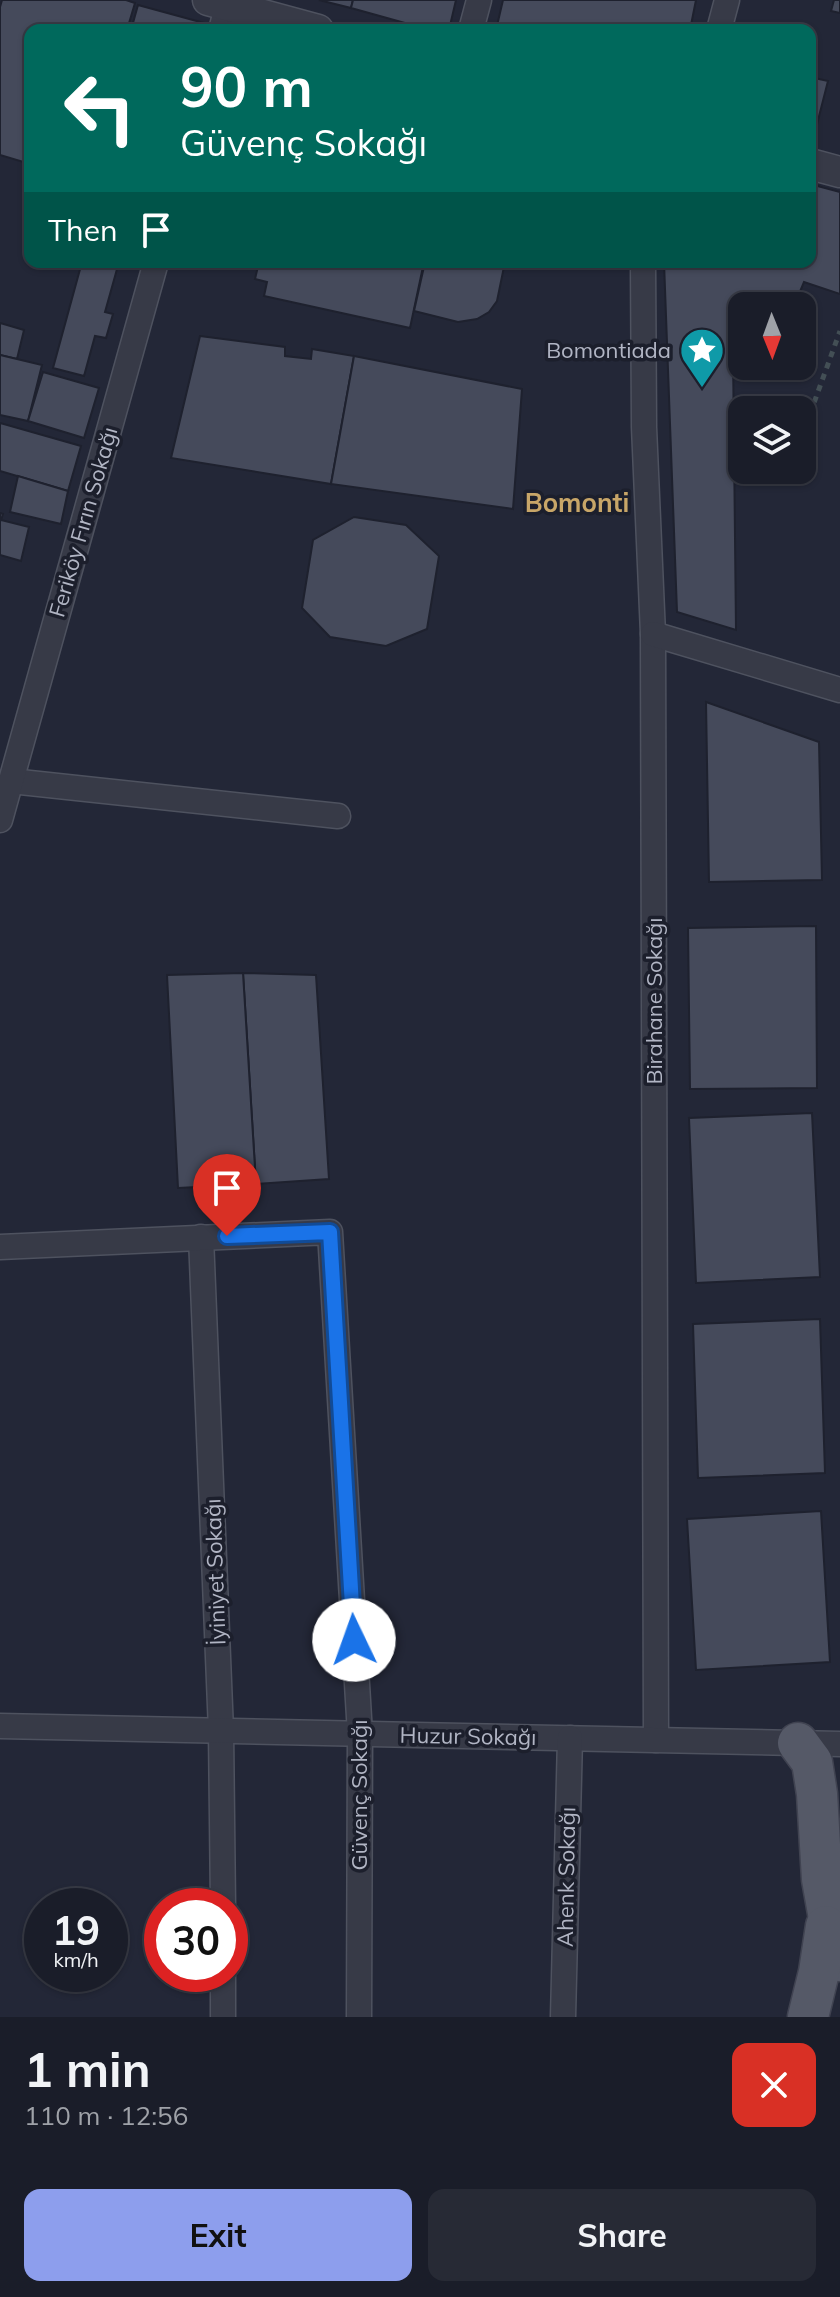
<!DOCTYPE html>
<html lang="en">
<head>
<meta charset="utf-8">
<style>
  body { margin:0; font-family:Mulish,sans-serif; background:#272a35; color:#f1f3f6; height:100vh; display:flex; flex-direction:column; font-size:30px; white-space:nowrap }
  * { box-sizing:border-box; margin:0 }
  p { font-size:26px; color:#9fa2a8 }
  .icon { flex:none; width:44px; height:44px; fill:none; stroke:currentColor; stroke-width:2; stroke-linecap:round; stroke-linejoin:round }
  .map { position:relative; height:2017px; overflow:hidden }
  .drawer { display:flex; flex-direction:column; background:#1a1d29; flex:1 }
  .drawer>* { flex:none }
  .hud { position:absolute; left:24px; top:24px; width:792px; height:244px; border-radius:16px; box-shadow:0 2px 6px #0004,0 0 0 2px #383b46; background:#00695c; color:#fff; overflow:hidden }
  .needle { width:52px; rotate:179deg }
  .tools { position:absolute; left:728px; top:292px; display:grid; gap:16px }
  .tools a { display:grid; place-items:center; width:88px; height:88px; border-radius:16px; background:#1a1d29; box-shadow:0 2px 6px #0004,0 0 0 2px #383b46; font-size:40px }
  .speed { position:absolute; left:24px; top:1888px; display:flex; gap:16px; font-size:40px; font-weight:700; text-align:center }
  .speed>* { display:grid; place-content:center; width:104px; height:104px; border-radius:50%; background:#1a1d29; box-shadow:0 2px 6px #0004,0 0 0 2px #383b46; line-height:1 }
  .speed small { font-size:20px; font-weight:400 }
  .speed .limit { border:12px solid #d22; background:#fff; color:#111 }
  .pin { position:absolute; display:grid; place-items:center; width:68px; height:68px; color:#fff; margin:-82px -34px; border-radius:50% 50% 50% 0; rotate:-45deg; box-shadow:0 0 8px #0007 }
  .pin .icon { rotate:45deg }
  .me { position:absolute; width:88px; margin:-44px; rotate:357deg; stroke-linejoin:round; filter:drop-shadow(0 0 6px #0008) }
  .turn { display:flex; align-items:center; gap:28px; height:168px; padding:0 24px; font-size:36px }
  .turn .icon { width:104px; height:104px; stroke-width:2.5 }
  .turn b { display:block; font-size:56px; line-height:68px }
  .then { display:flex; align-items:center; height:76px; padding:0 24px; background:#0003; gap:16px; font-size:30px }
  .round { display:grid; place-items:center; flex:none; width:84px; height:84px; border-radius:16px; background:#272a35 }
  .overview { display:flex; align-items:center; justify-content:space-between; height:136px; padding:0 24px }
  h1 { font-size:48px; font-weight:700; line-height:60px }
  .primary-button { display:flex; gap:16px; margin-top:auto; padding:16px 24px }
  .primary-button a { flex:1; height:92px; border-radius:16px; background:#8d9eed; color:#111; font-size:32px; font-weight:700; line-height:92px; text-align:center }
  .primary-button a+a { background:#272a35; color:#f1f3f6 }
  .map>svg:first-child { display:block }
  .building { fill:#454a5b; stroke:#1e212e; stroke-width:2 }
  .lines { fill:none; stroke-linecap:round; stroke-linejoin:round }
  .minor-casing { stroke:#4e525f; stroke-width:27 }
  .tertiary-casing { stroke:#4e525f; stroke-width:33 }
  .primary-casing { stroke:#404351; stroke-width:43 }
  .path { stroke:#434f55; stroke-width:5; stroke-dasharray:6 6; stroke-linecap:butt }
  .minor { stroke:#373a47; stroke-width:24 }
  .tertiary { stroke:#373a47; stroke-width:30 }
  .primary { stroke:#555967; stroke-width:40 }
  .route-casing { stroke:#114b97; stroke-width:20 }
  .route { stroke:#1a73e8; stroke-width:14 }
  .labels { text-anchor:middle; stroke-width:7; stroke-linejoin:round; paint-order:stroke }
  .poi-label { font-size:22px; fill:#b1b5c4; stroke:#1c1f2c; text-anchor:end }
  .street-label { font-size:22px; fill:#b1b5c4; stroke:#1c1f2c }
  .quarter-label { font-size:26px; font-weight:bold; fill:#c8a668; stroke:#1c1f2c }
</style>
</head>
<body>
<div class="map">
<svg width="840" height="2017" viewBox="0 0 840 2017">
  <rect width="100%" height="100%" fill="#232737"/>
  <g class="building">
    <path d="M 2,0 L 126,0 L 135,3 L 127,30 L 30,30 L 30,164 L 0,155 L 0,7 Z"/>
    <path d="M 319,0 L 353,0 L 351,8 Z"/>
    <path d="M 353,0 L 456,0 L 449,30 L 430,30 L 351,8 Z"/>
    <path d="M 503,0 L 696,0 L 690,30 L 496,30 Z"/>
    <path d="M 834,0 L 840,0 L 840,13 L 831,11 Z"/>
    <path d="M 138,5 L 204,23 L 202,30 L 131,30 Z"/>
    <path d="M 810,77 L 828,81 L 813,140 L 810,140 Z"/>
    <path d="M 810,184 L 840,192 L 840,294 L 804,282 L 794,306 L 742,306 L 742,355 L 733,352 L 736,630 L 677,612 L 664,262 L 810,262 Z"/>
    <path d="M 82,262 L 119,262 L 105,312 L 113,314 L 106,338 L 95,336 L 84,376 L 53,368 Z"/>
    <path d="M 259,262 L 424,262 L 410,328 L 264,296 L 267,282 L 255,279 Z"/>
    <path d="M 425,262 L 505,262 L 497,301 L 489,312 L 477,319 L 458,322 L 414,311 Z"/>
    <path d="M 0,323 L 24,330 L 17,359 L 0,355 Z"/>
    <path d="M 200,336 L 285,347 L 285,356 L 311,359 L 312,349 L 354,356 L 331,484 L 171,458 Z"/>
    <path d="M 0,355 L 42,365 L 28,421 L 0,415 Z"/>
    <path d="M 354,356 L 522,389 L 513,509 L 331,484 Z"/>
    <path d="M 43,372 L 99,388 L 84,438 L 28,421 Z"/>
    <path d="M 0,423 L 81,446 L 68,491 L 0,471 Z"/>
    <path d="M 18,476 L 68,491 L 61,524 L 10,512 Z"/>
    <path d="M 0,513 L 3,514 L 1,520 L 29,527 L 21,561 L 0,555 Z"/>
    <path d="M 354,517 L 406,525 L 439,556 L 427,629 L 386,646 L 330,637 L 302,608 L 313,540 Z"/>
    <path d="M 706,702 L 819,742 L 822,880 L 709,882 Z"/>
    <path d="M 816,926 L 817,1088 L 690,1089 L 688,928 Z"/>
    <path d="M 243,973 L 316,975 L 329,1179 L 256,1184 Z"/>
    <path d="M 243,973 L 256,1184 L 178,1188 L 167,975 Z"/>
    <path d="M 812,1113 L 820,1277 L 696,1283 L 689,1118 Z"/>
    <path d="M 820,1319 L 825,1473 L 698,1478 L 693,1324 Z"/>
    <path d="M 821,1511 L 830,1662 L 696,1670 L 687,1519 Z"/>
  </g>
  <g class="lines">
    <g class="minor-casing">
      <g id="minor">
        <path d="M 221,30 L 229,0"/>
        <path d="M 471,30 L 479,0"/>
        <path d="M 719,30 L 727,0"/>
        <path d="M 643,262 L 644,427 L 653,634 L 656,1740"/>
        <path d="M 653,634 L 840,690"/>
        <path d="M 11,781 L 338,816"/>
        <path d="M 0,820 L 156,262"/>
        <path d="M 201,1237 L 221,1731 L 223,1906"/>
        <path d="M 0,1247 L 330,1232 L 360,1734 L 359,2017"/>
        <path d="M 0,1726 L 840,1744"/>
        <path d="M 223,1974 L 223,2017"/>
        <path d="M 563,2017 L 570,1738"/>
      </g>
    </g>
    <g class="tertiary-casing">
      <g id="tertiary">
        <path d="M 208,0 L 318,30"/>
        <path d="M 810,164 L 840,172"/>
      </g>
    </g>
    <g class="primary-casing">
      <g id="primary">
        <path d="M 798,1743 L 812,1762 L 817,1794 L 822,1879 L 831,1930 L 840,1961"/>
        <path d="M 808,2017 L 819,1972 L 826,1926"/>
      </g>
    </g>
    <g class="path">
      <path d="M 802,436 L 840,331"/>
      <path d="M 733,440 L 742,441"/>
    </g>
    <use href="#minor" class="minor"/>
    <use href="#tertiary" class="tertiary"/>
    <use href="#primary" class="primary"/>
  </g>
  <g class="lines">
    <g class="route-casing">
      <path id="route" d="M 227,1236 L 330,1232 L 354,1640"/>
    </g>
    <use href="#route" class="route"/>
  </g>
  <defs>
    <g id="sight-pin" transform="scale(2.3)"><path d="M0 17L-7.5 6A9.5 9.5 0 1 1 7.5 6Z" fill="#0f9aa8" stroke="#1c1f2c"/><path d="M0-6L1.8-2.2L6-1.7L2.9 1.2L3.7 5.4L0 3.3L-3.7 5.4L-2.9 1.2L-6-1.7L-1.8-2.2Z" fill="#fff"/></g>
  </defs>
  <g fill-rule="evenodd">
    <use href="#sight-pin" x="702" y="350"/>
  </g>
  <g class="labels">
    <g class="poi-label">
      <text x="671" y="358">Bomontiada</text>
    </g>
    <g class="street-label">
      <text transform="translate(83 522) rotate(-74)" y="8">Feriköy Fırın Sokağı</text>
      <text transform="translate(654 1001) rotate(-90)" y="8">Birahane Sokağı</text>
      <text transform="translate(215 1572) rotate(-92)" y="8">İyiniyet Sokağı</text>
      <text transform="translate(468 1736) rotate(1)" y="8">Huzur Sokağı</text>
      <text transform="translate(359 1795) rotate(-90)" y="8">Güvenç Sokağı</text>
      <text transform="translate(566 1877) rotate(-89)" y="8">Ahenk Sokağı</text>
    </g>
    <g class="quarter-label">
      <text x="577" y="512">Bomonti</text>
    </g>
  </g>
</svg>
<div class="tools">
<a><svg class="needle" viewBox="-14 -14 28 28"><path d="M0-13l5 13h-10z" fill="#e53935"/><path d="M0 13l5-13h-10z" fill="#9fa2a8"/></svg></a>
<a><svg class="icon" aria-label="layers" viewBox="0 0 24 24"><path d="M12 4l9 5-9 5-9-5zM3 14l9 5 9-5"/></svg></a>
</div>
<div class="speed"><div>19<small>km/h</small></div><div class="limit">30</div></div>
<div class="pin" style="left:227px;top:1236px;background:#d93025"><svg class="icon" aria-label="arrive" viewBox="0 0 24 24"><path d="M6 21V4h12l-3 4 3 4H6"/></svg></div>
<svg class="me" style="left:354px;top:1640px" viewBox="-20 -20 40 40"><circle r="19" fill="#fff"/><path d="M0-13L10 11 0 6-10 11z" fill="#1a73e8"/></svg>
<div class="hud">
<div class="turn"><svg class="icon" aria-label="left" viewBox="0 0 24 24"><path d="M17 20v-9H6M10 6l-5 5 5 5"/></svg><div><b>90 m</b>Güvenç Sokağı</div></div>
<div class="then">Then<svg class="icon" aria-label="arrive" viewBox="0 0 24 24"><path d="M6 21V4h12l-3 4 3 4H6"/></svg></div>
</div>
</div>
<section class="drawer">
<div class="overview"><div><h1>1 min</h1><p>110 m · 12:56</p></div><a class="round" style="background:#d93025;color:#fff"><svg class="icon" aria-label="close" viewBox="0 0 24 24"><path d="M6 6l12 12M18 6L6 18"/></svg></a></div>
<div class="primary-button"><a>Exit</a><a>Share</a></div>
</section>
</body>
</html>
